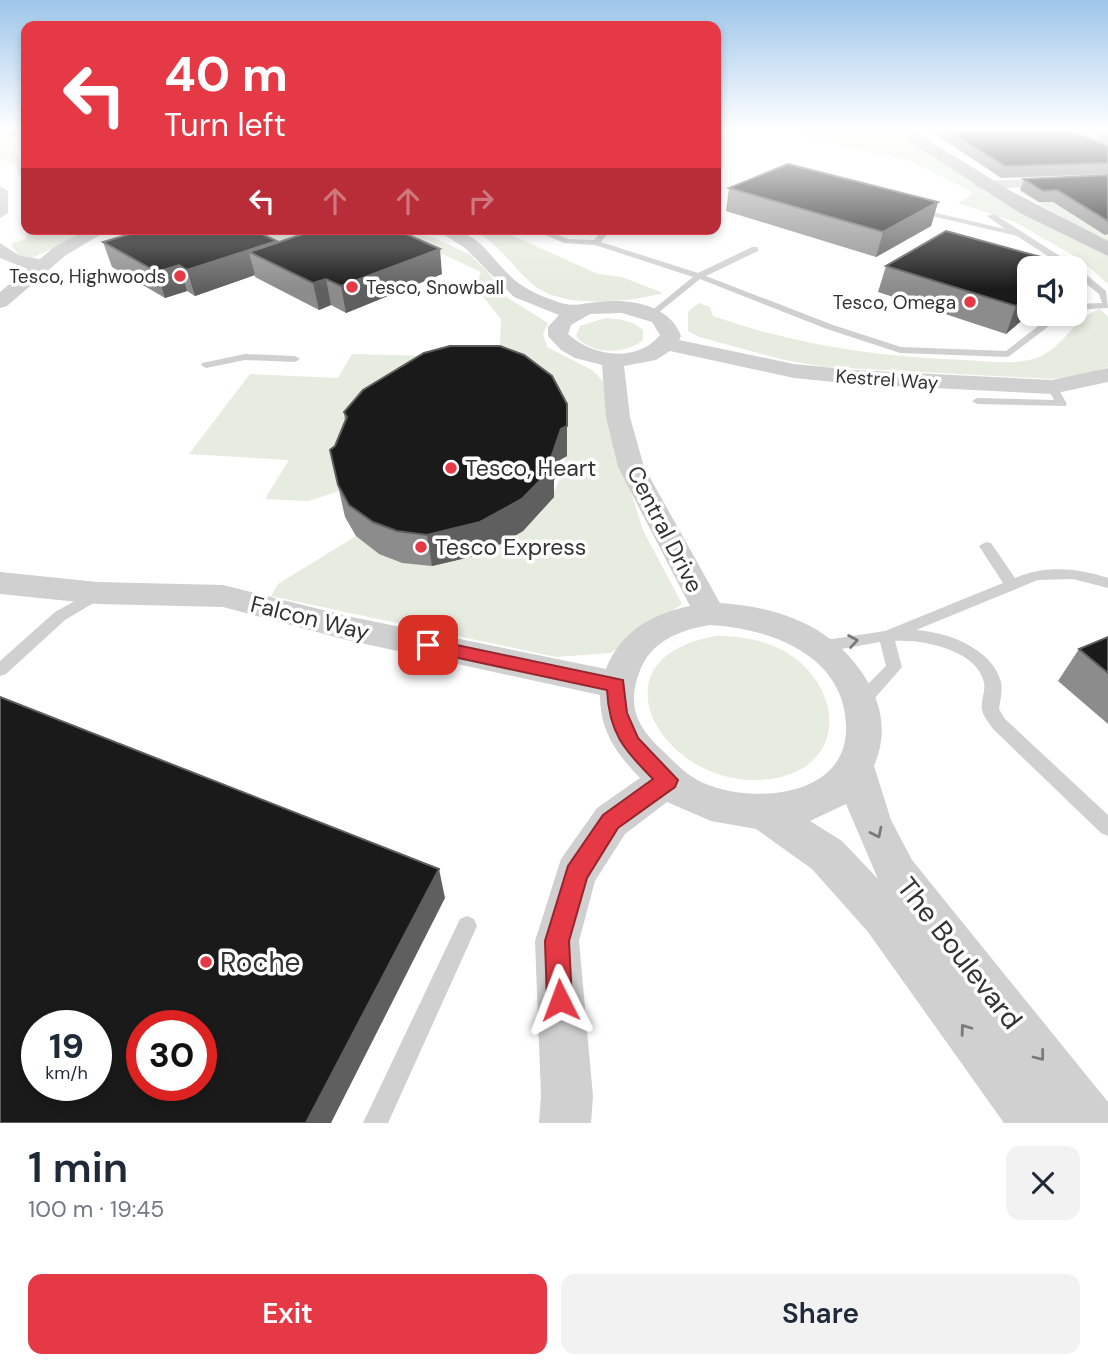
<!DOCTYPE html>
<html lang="en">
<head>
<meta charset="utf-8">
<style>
  body { margin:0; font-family:"DM Sans",sans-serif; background:#f2f2f3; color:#1f2937; height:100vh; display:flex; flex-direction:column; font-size:26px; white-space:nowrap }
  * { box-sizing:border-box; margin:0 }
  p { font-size:23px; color:#747a83 }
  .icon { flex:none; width:38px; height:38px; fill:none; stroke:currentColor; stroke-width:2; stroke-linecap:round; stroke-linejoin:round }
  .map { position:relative; height:1123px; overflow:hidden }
  .details { display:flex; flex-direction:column; background:#fff; flex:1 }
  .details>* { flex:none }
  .top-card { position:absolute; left:21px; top:21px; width:700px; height:214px; border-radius:14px; box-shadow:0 4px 10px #0003; background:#e63946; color:#fff; overflow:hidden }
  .fabs { position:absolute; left:1017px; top:256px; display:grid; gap:14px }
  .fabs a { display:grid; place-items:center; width:70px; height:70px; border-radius:14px; background:#fff; box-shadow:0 4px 10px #0003; font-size:35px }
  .speed { position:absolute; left:21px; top:1010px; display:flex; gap:14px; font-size:35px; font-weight:700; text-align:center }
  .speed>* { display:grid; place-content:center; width:91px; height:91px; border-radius:50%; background:#fff; box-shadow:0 4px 10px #0003; line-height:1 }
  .speed small { font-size:18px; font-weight:400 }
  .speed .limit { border:10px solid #d22; background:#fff; color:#111 }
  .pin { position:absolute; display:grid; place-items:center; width:60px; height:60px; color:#fff; margin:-30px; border-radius:14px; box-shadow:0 4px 10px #0006 }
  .me { position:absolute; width:77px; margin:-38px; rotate:357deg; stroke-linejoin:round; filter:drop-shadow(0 0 5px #0008) }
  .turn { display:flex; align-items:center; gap:24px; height:147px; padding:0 28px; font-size:32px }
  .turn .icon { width:91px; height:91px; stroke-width:2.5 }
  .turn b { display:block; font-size:49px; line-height:60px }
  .lanes { display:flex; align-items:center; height:66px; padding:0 28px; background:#0003; justify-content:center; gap:35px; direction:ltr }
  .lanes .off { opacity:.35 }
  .round { display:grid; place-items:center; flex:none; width:74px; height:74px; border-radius:14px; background:#f2f2f3 }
  .head { display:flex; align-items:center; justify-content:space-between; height:119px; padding:0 28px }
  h1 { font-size:42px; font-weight:600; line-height:52px }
  .button { display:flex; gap:14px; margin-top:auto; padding:14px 28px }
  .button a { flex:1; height:80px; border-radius:14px; background:#e63946; color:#fff; font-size:28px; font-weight:600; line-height:80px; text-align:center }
  .button a+a { background:#f2f2f3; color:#1f2937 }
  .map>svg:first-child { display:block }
  .green { fill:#e6ecdf }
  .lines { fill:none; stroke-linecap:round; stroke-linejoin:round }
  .lane { fill:#d0d0d0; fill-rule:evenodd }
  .street { fill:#d0d0d0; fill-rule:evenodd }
  .secondary { fill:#bdbdbd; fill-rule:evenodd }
  .rail-casing { stroke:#888; stroke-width:3.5 }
  .rail { stroke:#fff; stroke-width:2.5; stroke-dasharray:8; stroke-linecap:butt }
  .wall { fill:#8c8c8c }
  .shaded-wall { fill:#5f5f5f }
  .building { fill:#1a1a1a; stroke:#5f5f5f; stroke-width:2; fill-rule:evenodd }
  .oneway { stroke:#7a7a7a }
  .route { fill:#e63946; stroke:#96252e; stroke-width:2 }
  .poi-dot { fill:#e63946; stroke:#fff; stroke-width:2.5 }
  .labels { text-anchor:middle; stroke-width:7; stroke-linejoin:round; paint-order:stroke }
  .far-poi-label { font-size:19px; fill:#333; stroke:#fff; text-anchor:end }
  .far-street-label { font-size:19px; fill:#333; stroke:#fff }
  .poi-label { font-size:23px; fill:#333; stroke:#fff; text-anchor:start }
  .street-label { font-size:23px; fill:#333; stroke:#fff }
  .near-street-label { font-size:28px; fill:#333; stroke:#fff }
  .near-poi-label { font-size:28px; fill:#333; stroke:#fff; text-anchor:start }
</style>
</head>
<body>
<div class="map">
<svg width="1108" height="1123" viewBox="0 0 1108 1123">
  <rect width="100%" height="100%" fill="#fff"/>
  <g class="green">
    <path d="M 716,131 L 904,131 L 1108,254 L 1108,284 L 1081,260 L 1015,222 L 958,203 L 972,195 L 969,190 L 910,161 L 784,132 Z"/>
    <path d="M 26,137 L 26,141 L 16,143 L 15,155 L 26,161 L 26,186 L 16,167 L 0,158 L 0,138 Z"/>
    <path d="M 1108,187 L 1108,244 L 1019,192 L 1020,190 Z"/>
    <path d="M 27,229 L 94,229 L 30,259 L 19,256 L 11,244 L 26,238 Z"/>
    <path d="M 231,229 L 358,229 L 302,244 L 262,245 Z"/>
    <path d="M 470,229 L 498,229 L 598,274 L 622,277 L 663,293 C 630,302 564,309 535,286 C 510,266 501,243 470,229 Z"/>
    <path d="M 393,231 L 432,237 L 469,254 L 487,271 L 508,298 L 548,323 L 543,334 L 547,347 L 592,370 L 606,384 L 618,451 L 643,530 L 682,604 L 611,653 L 556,657 L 271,596 L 278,584 L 356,536 C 369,544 388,560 403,563 C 412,565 426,562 435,561 C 508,557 568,511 567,433 L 337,480 L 339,491 L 308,501 L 265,499 L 289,460 L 189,454 L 250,374 L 338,378 L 352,354 L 470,357 L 500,347 L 501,319 L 481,294 L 477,282 L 481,272 Z"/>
    <path d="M 699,303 L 710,307 L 713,316 C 795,345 877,357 964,360 C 986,361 1012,365 1033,359 C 1063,351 1073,317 1100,309 L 1108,317 L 1108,367 L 1080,376 L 1052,379 L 826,367 L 784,360 L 699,337 L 688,331 L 688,312 Z"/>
    <path d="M 605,318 C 619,319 632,320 643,330 L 643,340 C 626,355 590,355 576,336 L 580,326 Z"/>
    <path d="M 716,636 C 744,636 773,641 796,659 C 844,697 843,765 776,778 C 670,799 581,659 716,636 Z"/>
  </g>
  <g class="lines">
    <g class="lane">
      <path d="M 915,208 L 1005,229 L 987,216 L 994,214 L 1077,267 L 1106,291 L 1108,308 L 1074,310 L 1074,304 L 1102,303 L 1099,294 L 1074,274 L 1074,268 L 1066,268 L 1017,236 L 915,212 Z"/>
      <path d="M 531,229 L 543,229 L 568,239 L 594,240 L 598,235 L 586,229 L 598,229 L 607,234 L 601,242 L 698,273 L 752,247 L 758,247 L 758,251 L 706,276 L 833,325 L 901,347 L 1006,351 L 1055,313 L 1066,313 L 1008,357 L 900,353 L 827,329 L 700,279 L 653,317 L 650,316 L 650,312 L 693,277 L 595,245 L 564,243 Z"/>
      <path d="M 245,354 L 295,356 L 300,359 L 295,362 L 245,360 L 206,368 L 201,365 L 202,363 Z"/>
      <path d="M 1052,384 L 1056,385 L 1067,404 L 1065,406 L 977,404 L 972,401 L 977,398 L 1054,400 L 1047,387 Z"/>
      <path d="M 986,542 L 991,543 L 1015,578 C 1046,565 1076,568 1108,578 L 1108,588 L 1073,579 L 1038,580 L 916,630 C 947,632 992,648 1001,682 C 1003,691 1000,700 999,709 L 1005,719 L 1108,815 L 1108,836 L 1101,833 L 993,729 C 990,724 983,716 982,710 C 980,701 986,692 984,683 C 978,650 922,639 895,641 L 902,667 L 867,707 L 861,709 L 855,707 L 853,702 L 855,697 L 886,666 L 880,642 L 819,653 L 813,651 L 811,647 L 813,643 L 819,641 L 885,631 L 1003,583 L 979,546 Z"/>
      <path d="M 97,589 L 104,594 L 102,598 L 65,620 L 6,674 L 0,676 L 0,661 L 55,612 Z"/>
      <path d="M 467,916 L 474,919 L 477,926 L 388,1123 L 363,1123 L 460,919 Z"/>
    </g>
    <g class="street">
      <path d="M 1065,131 L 1108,131 L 1108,137 L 1086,137 L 1108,149 L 1108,158 L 1065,137 Z"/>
      <path d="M 1108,176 L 1108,184 L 981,189 L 974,185 L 981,181 Z"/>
      <path d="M 0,186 L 8,191 L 8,213 L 0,218 Z"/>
      <path d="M 89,229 L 110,229 L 66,255 L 7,306 L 0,308 L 0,292 L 28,269 L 0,258 L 0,243 L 20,256 L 40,259 L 54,247 Z"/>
      <path d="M 435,229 C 484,229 485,256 517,282 C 530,292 546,298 561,303 C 575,307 584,303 598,302 C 628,298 670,304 681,336 L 679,340 L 794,364 L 854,370 L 1052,380 L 1108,368 L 1108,382 L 1052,394 L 854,384 L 794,378 L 670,351 L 656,360 L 624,366 L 630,417 L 644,467 L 720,603 C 781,607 838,628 869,684 C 884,711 886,738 874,766 L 891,820 L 912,860 L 1108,1102 L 1108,1123 L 1004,1123 L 868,932 L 812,869 L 756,829 L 711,821 L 667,802 L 625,834 L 595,881 L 579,941 L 593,1096 L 591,1123 L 539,1123 L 541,1096 L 535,941 L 561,859 L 597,808 L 640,778 C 616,753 600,731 600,695 L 347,640 L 223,607 L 98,604 L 0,594 L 0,572 L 98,582 L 223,585 L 347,616 L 606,669 C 621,631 652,614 690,606 L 618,467 L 606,417 L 602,365 L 575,358 L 561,350 L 548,336 L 548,327 L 559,315 L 514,297 L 465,248 ZM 622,313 L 652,322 L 660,335 C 637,363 593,357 568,334 L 571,325 L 590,314 ZM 710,625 C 768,628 844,654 846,725 C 849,794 762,804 711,786 C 692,780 678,766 664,752 C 639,729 626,708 639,673 C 650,641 680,630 710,625 ZM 846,804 L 878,879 L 842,841 L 810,821 Z"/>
    </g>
    <path class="secondary" d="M 894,131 L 914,131 L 1009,190 L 1108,241 L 1108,256 L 1020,213 Z"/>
    <g class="rail-casing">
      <path id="rail" d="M 0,135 L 26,134"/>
    </g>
    <use href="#rail" class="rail"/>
  </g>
  <g class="wall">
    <path d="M 931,131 L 1073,131 L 1108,146 L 1108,174 L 1001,178 Z"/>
    <path d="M 1100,131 L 1108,131 L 1108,146 L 1096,140 Z"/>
    <path d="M 1108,175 L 1108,234 L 1105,235 L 1053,202 L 1039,202 L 1020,190 L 1024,179 Z"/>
    <path d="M 729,188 L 938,202 L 931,226 L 876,257 L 726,211 Z"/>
    <path d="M 277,241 L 277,243 L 442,274 L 346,313 L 331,305 L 319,310 L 255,277 L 255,275 L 195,296 L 187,291 L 165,298 L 112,267 L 103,242 Z"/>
    <path d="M 1070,265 L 1069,268 L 1029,268 L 1029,313 L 1006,334 L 878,292 L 886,266 Z"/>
    <path d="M 344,412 L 567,426 L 567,456 L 560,460 L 554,480 L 554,497 L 523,531 L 483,554 L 432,566 L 402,563 L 379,554 L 356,536 L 345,517 L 330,450 L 335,446 L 345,421 Z"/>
    <path d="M 1108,637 L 1108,724 L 1058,681 L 1079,649 Z"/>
  </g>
  <g class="shaded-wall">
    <path d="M 938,202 L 931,226 L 876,257 L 883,232 Z"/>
    <path d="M 277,241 L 282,266 L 249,252 L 255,275 L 195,296 L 187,270 Z"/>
    <path d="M 440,249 L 442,274 L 346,313 L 341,286 Z"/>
    <path d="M 179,265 L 187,291 L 165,298 L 157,272 Z"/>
    <path d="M 326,279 L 331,305 L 319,310 L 313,283 Z"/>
    <path d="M 1029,297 L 1029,313 L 1031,313 L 1006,334 L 1016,306 Z"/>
    <path d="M 567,426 L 567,456 L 560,460 L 554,480 L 554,497 L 523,531 L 483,554 L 432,566 L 427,535 L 550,461 L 561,429 Z"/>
    <path d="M 439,869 L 445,898 L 331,1123 L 306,1123 Z"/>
  </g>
  <g class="building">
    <path d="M 949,131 L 1073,131 L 1108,146 L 1108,163 L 1005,166 Z"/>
    <path d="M 788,164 L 938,202 L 883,232 L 729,188 Z"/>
    <path d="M 1108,175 L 1108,221 L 1057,190 L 1043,191 L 1024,179 Z"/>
    <path d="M 147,229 L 251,229 L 277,241 L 187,270 L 179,265 L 157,272 L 103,242 Z"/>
    <path d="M 318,229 L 395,229 L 440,249 L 341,286 L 326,279 L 313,283 L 249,252 Z"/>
    <path d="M 946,231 L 1070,265 L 1067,268 L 1029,268 L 1029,297 L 1016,306 L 886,266 Z"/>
    <path d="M 450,346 L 500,346 L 524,355 L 552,376 L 567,404 L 567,426 L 561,429 L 550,461 L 554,466 L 522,499 L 480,522 L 427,535 L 397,531 L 373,522 L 349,505 L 338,485 L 330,450 L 335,446 L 347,417 L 344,412 L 363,390 L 424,353 Z"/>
    <path d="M 1108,637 L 1108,673 L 1079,649 Z"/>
    <path d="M 0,697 L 439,869 L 306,1123 L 0,1123 ZM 37,1026 L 96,1026 L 96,1085 L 37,1085 ZM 142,1026 L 201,1026 L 201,1085 L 142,1085 Z"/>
  </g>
  <defs><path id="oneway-chevron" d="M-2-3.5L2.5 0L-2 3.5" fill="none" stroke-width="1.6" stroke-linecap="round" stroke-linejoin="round" transform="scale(1.75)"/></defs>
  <g class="oneway">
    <use href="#oneway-chevron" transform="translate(853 641) rotate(-9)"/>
    <use href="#oneway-chevron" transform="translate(877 833) rotate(64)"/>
    <use href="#oneway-chevron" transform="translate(965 1029) rotate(-126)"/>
    <use href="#oneway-chevron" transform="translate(1040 1056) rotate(52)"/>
  </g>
  <linearGradient id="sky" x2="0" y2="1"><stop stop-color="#9ec6ea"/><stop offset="0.45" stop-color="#fff"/><stop offset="1" stop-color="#fff" stop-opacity="0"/></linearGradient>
  <rect width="1108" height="289" fill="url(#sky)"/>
  <path class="route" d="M 428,639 L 623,680 L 627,713 L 638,738 L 678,780 L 675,787 L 618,828 L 587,878 L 569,941 L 572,1000 L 569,1009 L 560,1012 L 551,1009 L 547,1000 L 545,941 L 568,866 L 603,815 L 653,779 C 624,750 609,733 607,690 L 421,650 L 419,645 L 421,641 Z"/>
  <g class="poi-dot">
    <circle cx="180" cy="276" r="7"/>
    <circle cx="352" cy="287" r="7"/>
    <circle cx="970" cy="302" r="7"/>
    <circle cx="451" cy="468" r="7"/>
    <circle cx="421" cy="547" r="7"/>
    <circle cx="206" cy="962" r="7"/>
  </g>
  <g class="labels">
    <g class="far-poi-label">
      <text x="166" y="283">Tesco, Highwoods</text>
      <text x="366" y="294" text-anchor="start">Tesco, Snowball</text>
      <text x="956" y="309">Tesco, Omega</text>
    </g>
    <g class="far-street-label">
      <text transform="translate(887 379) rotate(4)" y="7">Kestrel Way</text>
    </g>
    <g class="poi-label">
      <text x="465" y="476">Tesco, Heart</text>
      <text x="435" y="555">Tesco Express</text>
    </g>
    <g class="street-label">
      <text transform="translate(665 529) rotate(63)" y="8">Central Drive</text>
      <text transform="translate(310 618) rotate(14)" y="8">Falcon Way</text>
    </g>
    <g class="near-street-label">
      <text transform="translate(960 953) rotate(52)" y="10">The Boulevard</text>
    </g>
    <g class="near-poi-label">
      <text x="220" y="972">Roche</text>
    </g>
  </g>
</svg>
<div class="fabs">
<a><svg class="icon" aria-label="sound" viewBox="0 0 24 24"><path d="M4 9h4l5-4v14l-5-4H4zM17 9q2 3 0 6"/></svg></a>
</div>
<div class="speed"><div>19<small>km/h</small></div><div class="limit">30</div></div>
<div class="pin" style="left:428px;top:645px;background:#d93025"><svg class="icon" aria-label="arrive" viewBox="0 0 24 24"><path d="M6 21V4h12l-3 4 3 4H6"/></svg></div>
<svg class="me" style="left:560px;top:1000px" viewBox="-20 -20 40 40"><path d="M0-17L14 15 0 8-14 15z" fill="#e63946" stroke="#fff" stroke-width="4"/></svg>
<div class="top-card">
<div class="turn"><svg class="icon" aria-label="left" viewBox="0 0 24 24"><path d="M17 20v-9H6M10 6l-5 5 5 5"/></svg><div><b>40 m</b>Turn left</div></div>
<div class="lanes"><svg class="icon" aria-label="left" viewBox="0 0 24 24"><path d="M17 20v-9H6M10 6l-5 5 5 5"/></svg><svg class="icon off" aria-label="ahead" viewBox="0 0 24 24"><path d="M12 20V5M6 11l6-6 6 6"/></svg><svg class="icon off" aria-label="ahead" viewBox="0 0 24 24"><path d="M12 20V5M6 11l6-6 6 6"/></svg><svg class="icon off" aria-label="right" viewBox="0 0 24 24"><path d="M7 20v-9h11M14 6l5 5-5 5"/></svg></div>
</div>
</div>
<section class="details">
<div class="head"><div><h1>1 min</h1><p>100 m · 19:45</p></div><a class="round"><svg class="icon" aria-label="close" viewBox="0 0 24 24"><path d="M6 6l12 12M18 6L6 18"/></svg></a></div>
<div class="button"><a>Exit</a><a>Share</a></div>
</section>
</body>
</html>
